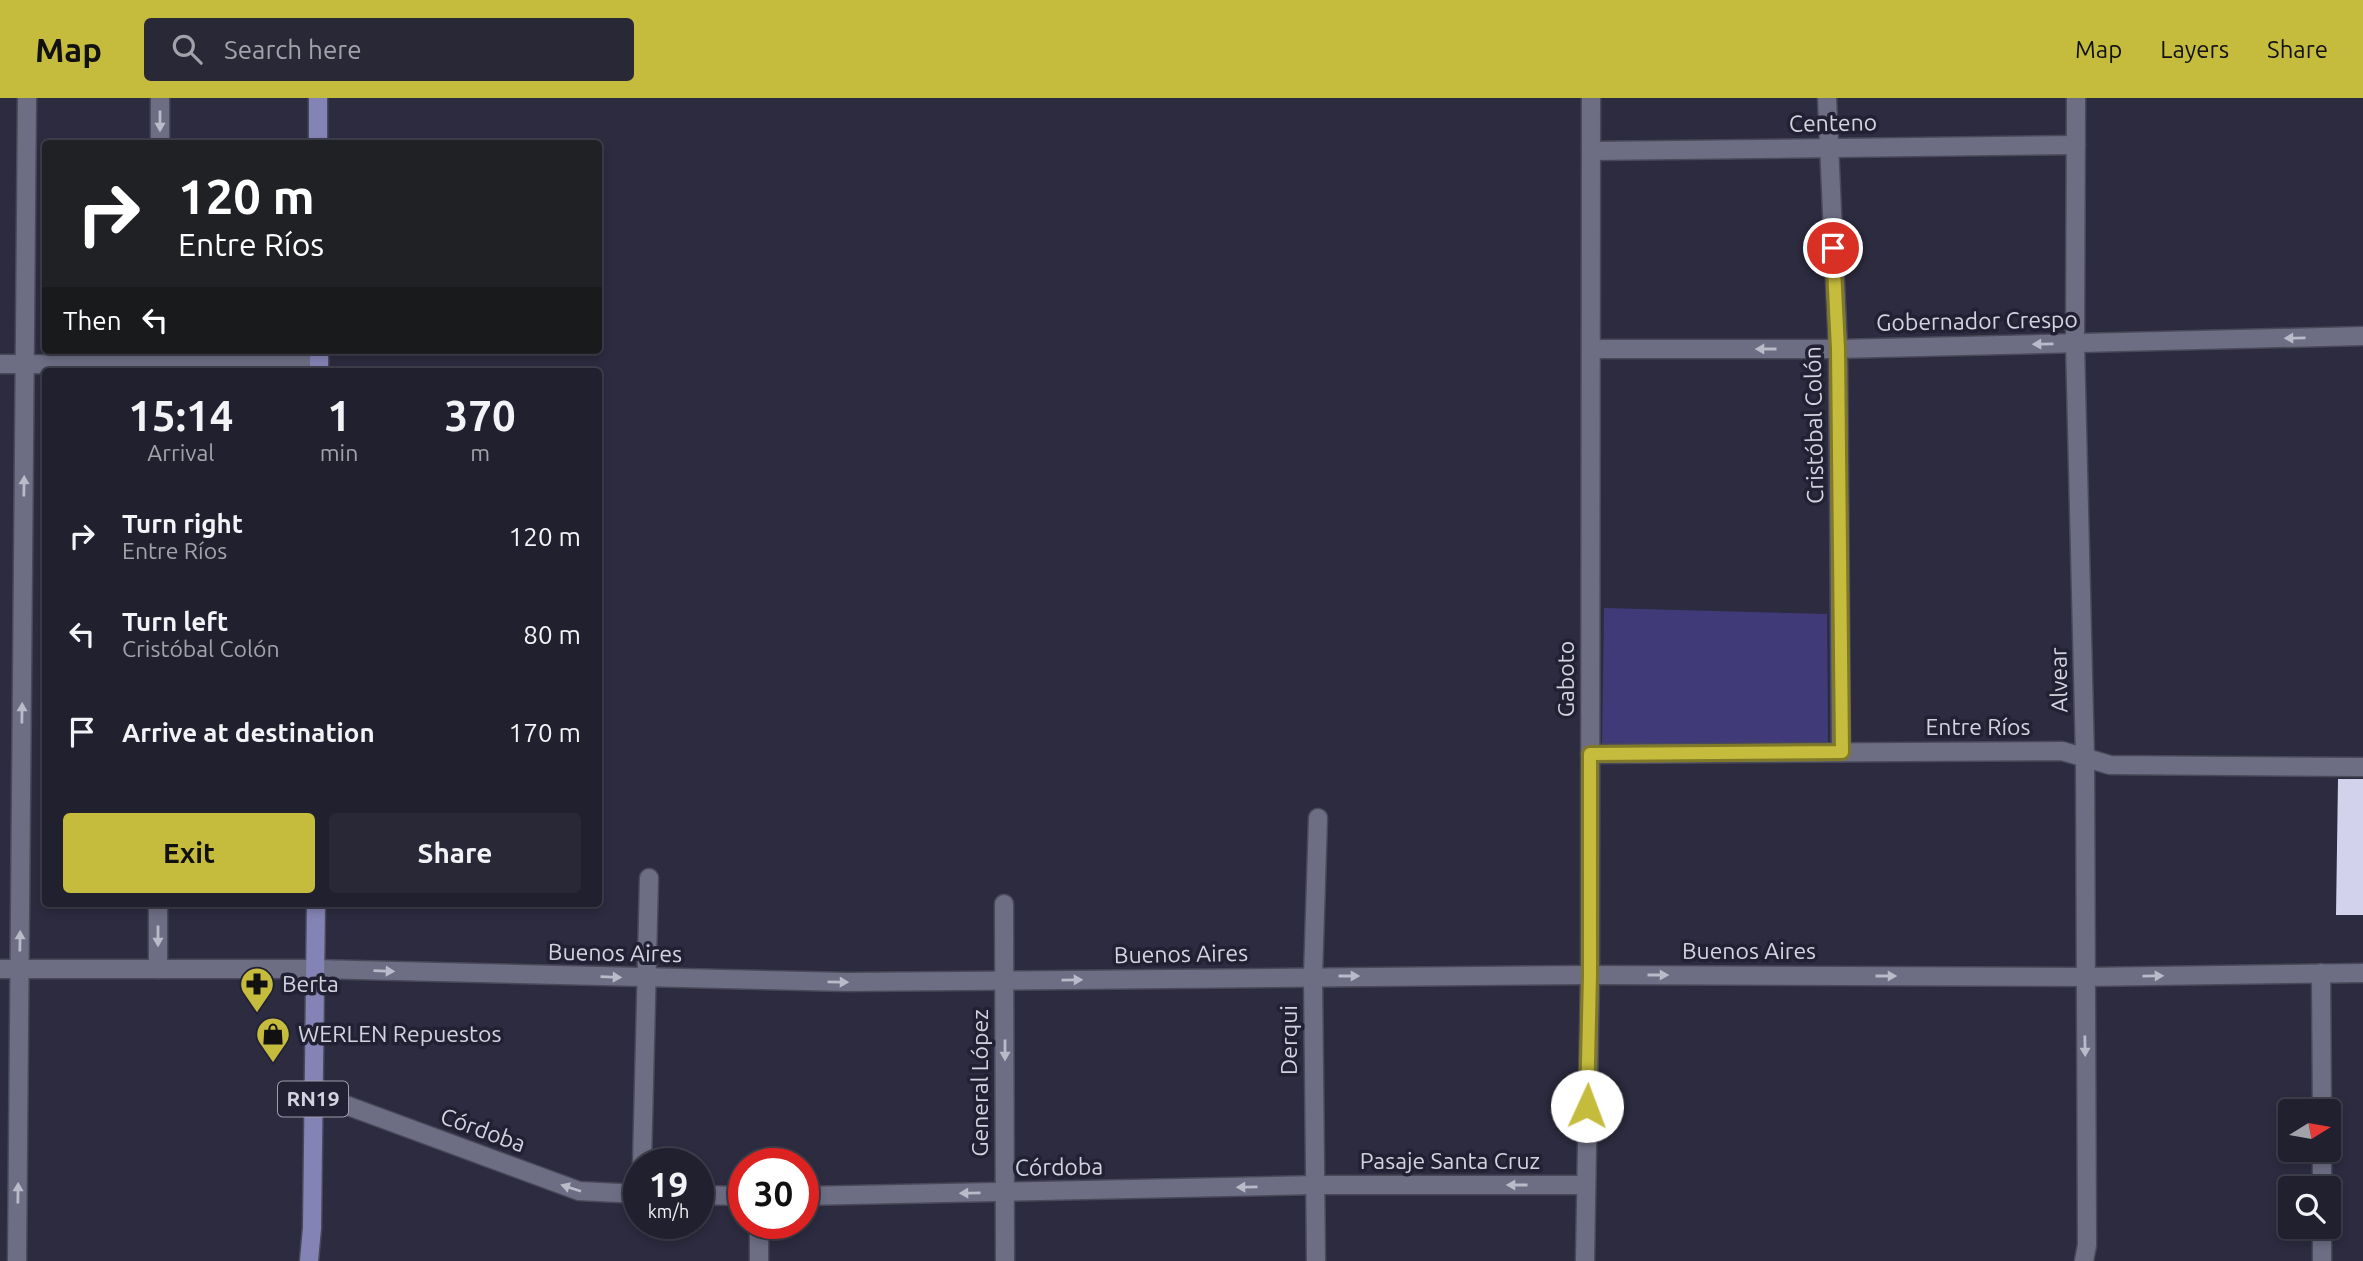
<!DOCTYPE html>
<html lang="en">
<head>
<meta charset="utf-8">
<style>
  body { margin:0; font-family:Ubuntu,sans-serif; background:#292837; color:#f1f3f6; height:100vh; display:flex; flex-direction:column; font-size:26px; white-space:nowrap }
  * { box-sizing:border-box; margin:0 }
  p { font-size:23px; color:#a2a3aa }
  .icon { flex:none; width:38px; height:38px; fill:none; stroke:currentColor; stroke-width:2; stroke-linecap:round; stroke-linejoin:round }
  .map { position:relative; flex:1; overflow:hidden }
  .side { position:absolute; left:42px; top:270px; width:560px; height:539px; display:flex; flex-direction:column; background:#21202f; border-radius:7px; box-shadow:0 4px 10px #0003,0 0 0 2px #3e3e4b }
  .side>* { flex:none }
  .banner { position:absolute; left:42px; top:42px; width:560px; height:214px; border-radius:7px; box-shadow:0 4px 10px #0003,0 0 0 2px #3e3e4b; background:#202124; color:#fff; overflow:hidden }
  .needle { width:46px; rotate:79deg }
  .controls { position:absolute; left:2278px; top:1001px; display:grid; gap:14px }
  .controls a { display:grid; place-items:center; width:63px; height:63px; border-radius:7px; background:#21202f; box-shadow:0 4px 10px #0003,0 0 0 2px #3e3e4b; font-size:35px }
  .speed { position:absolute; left:623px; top:1050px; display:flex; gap:14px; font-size:35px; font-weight:700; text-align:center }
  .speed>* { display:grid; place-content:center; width:91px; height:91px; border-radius:50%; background:#21202f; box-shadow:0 4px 10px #0003,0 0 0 2px #3e3e4b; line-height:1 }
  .speed small { font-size:18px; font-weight:400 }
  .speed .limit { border:10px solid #d22; background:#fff; color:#111 }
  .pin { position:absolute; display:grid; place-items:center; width:60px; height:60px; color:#fff; margin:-30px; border:4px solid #fff; border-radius:50%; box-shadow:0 2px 7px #0007 }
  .me { position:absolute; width:77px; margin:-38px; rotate:2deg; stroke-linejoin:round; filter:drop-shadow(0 0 5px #0008) }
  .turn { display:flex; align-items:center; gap:24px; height:147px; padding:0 21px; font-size:32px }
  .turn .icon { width:91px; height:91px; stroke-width:2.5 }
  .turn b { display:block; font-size:49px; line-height:60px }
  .then { display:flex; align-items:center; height:66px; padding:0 21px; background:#0003; gap:14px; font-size:26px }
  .eta { display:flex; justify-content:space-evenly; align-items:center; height:119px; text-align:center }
  .eta b { font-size:42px; font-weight:700; line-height:49px }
  .action { display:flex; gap:14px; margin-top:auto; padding:14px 21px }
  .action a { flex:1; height:80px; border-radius:7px; background:#c5bc3d; color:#111; font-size:28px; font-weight:700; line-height:80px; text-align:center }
  .action a+a { background:#292837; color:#f1f3f6 }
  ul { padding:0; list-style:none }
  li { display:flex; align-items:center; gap:21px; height:98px; padding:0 21px }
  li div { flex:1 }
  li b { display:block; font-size:26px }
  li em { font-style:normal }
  header { display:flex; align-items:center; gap:42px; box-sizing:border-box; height:98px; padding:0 35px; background:#c5bc3d; color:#111 }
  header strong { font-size:33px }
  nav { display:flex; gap:38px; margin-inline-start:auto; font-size:24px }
  .search { width:490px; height:63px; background:#292837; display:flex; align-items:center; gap:18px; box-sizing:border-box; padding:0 24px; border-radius:7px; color:#a2a3aa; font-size:26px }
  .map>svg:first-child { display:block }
  .green { fill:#413a79 }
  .building { fill:#d2d2ec }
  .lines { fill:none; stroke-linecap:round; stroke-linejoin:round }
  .minor-casing { stroke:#494959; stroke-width:21 }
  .major-casing { stroke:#494959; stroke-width:21 }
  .minor { stroke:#6d6d84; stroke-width:18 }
  .major { stroke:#8483b5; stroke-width:18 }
  .oneway { fill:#babac9 }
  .route-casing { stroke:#807a28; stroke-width:18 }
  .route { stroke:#c5bc3d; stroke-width:12 }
  .labels { text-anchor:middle; stroke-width:7; stroke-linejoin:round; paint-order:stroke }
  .shield { fill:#222134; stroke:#9e9eac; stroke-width:2 }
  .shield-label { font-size:21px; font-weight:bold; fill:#d3d3e0 }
  .street-label { font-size:23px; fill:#d3d3e0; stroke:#222134 }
  .poi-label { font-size:23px; fill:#d3d3e0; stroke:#222134; text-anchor:start }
</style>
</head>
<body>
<header>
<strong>Map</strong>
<div class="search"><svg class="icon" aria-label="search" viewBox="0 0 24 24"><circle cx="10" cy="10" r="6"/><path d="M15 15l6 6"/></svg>Search here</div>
<nav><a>Map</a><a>Layers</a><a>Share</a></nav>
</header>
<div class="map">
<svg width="2363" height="1163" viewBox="0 0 2363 1163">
  <rect width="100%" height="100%" fill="#2c2b3f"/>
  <path class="green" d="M 1604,510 L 1827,516 L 1828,644 L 1602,648 Z"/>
  <path class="building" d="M 2338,681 L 2363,681 L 2363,817 L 2336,817 Z"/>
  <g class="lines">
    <g class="minor-casing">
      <g id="minor">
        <path d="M 1827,0 L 1838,251 L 1841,654"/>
        <path d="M 2076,0 L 2075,245 L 2085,660 L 2087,1147 L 2084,1163"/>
        <path d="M 160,46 L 160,0"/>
        <path d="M 1591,53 L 2076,47"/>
        <path d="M 1591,251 L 1838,251 L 2363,238"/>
        <path d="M 0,266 L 160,267 L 319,263"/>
        <path d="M 1590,656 L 2062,653 L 2110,667 L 2363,669"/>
        <path d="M 1004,806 L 1005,1163"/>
        <path d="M 0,871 L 315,871 L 847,884 L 1590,877 L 2085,879 L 2363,875"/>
        <path d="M 158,871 L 158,805"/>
        <path d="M 2321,875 L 2322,1013"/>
        <path d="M 313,995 L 579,1093 L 639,1096"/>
        <path d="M 2322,1052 L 2322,1090"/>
        <path d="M 642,1066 L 649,780"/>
        <path d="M 698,1097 L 744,1098"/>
        <path d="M 803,1098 L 1315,1087 L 1585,1087"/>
        <path d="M 2322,1129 L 2322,1163"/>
        <path d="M 17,1163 L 27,0"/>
        <path d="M 759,1163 L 759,1125"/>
        <path d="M 1316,1163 L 1313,878 L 1318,720"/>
        <path d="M 1585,1163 L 1590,877 L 1591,0"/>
      </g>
    </g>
    <g class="major-casing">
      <g id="major">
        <path d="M 318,0 L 318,46"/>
        <path d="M 319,273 L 319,252"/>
        <path d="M 309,1163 L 312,1130 L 316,805"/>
      </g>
    </g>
    <use href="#minor" class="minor"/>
    <use href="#major" class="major"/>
  </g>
  <defs><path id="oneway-solid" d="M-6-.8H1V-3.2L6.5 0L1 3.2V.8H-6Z" transform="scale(1.75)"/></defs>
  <g class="oneway">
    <use href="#oneway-solid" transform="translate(160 23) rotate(90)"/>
    <use href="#oneway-solid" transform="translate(2295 240) rotate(179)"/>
    <use href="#oneway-solid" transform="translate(2043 246) rotate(179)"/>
    <use href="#oneway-solid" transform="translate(1766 251) rotate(180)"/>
    <use href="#oneway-solid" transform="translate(24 388) rotate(-89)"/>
    <use href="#oneway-solid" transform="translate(22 615) rotate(-89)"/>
    <use href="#oneway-solid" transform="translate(158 838) rotate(90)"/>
    <use href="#oneway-solid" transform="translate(20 843) rotate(-89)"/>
    <use href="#oneway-solid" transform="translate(384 873) rotate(2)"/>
    <use href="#oneway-solid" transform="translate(1658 877)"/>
    <use href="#oneway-solid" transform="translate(1349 878)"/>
    <use href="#oneway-solid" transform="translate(1886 878)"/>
    <use href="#oneway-solid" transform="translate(2153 878) rotate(-1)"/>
    <use href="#oneway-solid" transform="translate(611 879) rotate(2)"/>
    <use href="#oneway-solid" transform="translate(1072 882) rotate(-1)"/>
    <use href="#oneway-solid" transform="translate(838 884) rotate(1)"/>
    <use href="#oneway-solid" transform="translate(2085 948) rotate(89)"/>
    <use href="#oneway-solid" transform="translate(1005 952) rotate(90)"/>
    <use href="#oneway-solid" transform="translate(1517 1087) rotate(180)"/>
    <use href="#oneway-solid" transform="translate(1247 1089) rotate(179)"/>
    <use href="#oneway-solid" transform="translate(571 1090) rotate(-162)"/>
    <use href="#oneway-solid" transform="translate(18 1095) rotate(-89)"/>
    <use href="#oneway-solid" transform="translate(970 1095) rotate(179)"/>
  </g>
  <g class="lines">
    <g class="route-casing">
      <path id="route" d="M 1587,1008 L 1590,877 L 1590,656 L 1842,654 L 1838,251 L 1833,150"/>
    </g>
    <use href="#route" class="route"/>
  </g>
  <defs>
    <g id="pharmacy-pin" transform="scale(1.75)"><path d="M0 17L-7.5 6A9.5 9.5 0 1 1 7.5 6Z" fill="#c5bc3d" stroke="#222134"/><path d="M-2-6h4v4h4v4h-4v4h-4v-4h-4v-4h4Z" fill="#111"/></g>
    <g id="shop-pin" transform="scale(1.75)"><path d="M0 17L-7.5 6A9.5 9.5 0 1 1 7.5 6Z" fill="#c5bc3d" stroke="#222134"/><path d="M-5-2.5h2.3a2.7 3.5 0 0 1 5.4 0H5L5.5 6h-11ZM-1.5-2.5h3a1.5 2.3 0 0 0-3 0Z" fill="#111"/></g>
  </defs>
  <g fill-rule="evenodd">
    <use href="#pharmacy-pin" x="257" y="886"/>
    <use href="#shop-pin" x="273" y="936"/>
  </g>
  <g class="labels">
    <rect class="shield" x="278" y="983.5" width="70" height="35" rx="5"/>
    <g class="shield-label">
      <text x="313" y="1008">RN19</text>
    </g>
    <g class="street-label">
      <text transform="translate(1833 25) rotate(-1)" y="8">Centeno</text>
      <text transform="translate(1977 223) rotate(-1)" y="8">Gobernador Crespo</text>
      <text transform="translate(1814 327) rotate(-91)" y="8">Cristóbal Colón</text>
      <text transform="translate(1566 581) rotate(-90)" y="8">Gaboto</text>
      <text transform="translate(2059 582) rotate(-91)" y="8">Alvear</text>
      <text x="1978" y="637">Entre Ríos</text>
      <text x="1749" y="861">Buenos Aires</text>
      <text transform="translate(615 855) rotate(1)" y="8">Buenos Aires</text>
      <text transform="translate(1181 856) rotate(-1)" y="8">Buenos Aires</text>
      <text transform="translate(1289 942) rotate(-90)" y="8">Derqui</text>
      <text transform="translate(980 985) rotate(-90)" y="8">General López</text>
      <text transform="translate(483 1032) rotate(20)" y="8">Córdoba</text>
      <text x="1450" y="1071">Pasaje Santa Cruz</text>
      <text transform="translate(1059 1069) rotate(-1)" y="8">Córdoba</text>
    </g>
    <g class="poi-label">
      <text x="282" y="894">Berta</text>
      <text x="298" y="944">WERLEN Repuestos</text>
    </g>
  </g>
</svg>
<div class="controls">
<a><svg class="needle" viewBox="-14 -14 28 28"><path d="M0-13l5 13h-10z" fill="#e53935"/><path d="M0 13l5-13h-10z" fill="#a2a3aa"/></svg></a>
<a><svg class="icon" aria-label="search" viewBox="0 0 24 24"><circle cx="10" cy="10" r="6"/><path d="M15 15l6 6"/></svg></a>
</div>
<div class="speed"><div>19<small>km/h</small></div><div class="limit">30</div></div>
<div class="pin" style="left:1833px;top:150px;background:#d93025"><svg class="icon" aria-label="arrive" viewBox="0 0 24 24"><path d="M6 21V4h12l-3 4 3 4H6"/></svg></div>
<svg class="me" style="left:1587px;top:1008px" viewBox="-20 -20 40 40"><circle r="19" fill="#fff"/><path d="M0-13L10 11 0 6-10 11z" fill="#c5bc3d"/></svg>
<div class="banner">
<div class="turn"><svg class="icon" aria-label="right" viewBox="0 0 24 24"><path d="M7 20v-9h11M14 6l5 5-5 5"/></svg><div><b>120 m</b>Entre Ríos</div></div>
<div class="then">Then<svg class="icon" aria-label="left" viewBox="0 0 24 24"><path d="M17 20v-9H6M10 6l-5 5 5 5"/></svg></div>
</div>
<section class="side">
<div class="eta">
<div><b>15:14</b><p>Arrival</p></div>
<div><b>1</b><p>min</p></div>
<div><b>370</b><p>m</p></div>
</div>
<ul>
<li><svg class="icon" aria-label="right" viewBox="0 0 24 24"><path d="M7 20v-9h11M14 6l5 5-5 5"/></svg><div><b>Turn right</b><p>Entre Ríos</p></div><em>120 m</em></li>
<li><svg class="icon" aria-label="left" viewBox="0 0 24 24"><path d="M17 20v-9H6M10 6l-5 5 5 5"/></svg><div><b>Turn left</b><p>Cristóbal Colón</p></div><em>80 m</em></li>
<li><svg class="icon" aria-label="arrive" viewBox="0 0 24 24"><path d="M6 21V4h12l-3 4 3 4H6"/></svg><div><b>Arrive at destination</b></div><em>170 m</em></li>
</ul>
<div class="action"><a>Exit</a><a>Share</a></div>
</section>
</div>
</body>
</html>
